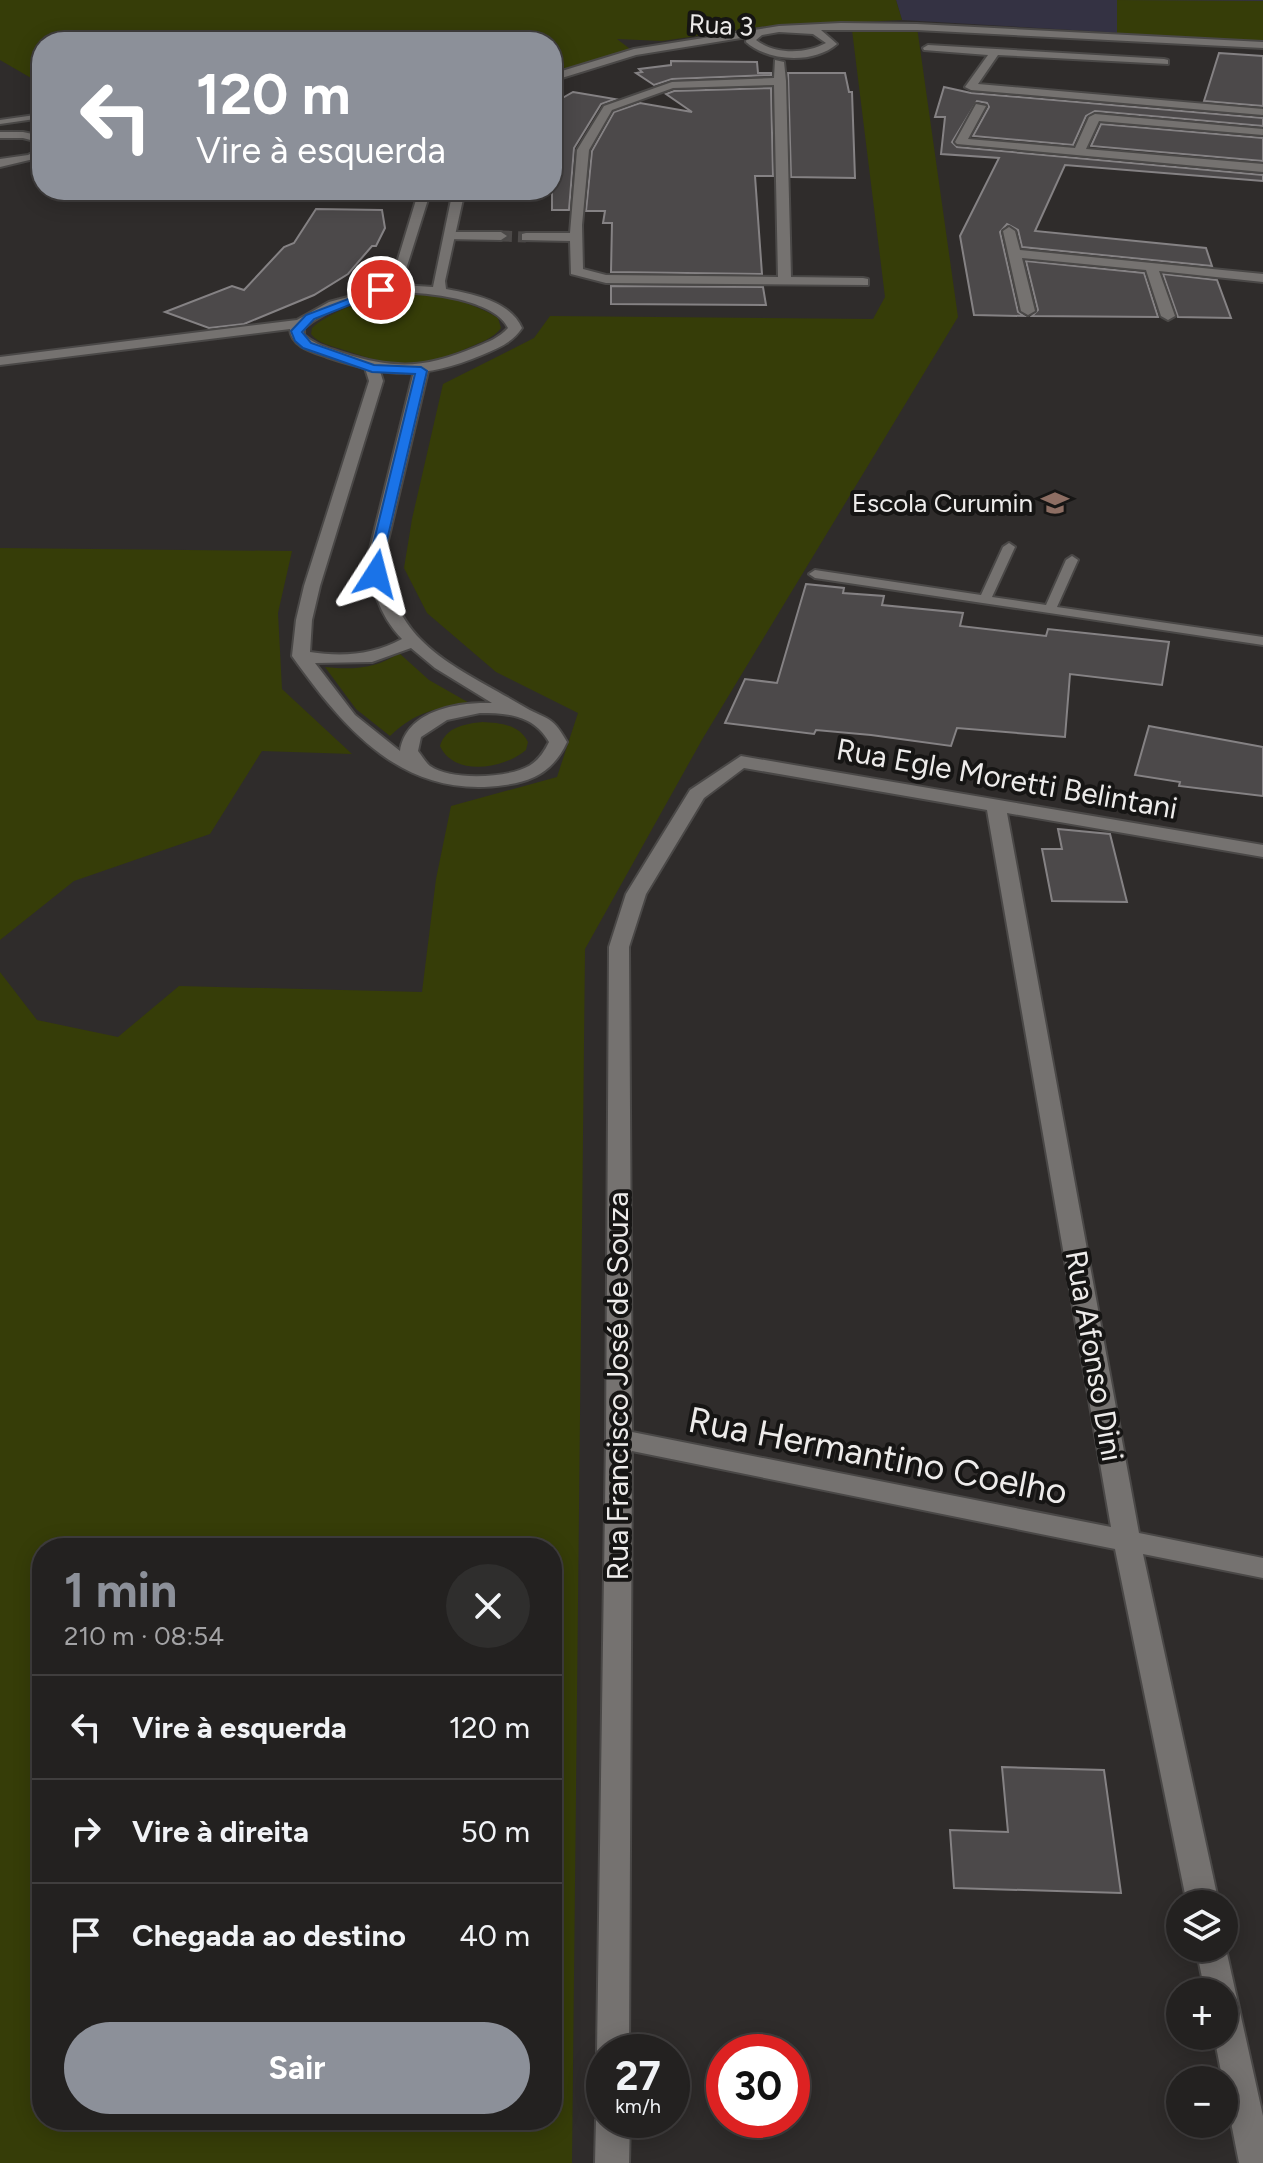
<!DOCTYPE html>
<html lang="pt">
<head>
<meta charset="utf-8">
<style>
  body { margin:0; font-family:Figtree,sans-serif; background:#2f2e2d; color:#f1f3f6; height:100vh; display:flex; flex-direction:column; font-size:30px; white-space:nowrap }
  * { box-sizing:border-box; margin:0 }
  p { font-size:26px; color:#a3a3a5 }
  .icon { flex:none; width:44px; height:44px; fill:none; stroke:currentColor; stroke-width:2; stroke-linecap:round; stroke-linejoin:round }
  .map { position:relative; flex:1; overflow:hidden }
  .sheet { position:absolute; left:32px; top:1538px; width:530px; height:592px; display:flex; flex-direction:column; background:#232120; border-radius:32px; box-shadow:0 4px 20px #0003,0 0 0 2px #403e3e }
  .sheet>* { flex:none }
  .top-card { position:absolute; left:32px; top:32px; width:530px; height:168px; border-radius:32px; box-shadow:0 4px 20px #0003,0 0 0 2px #403e3e; background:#8c9099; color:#fff; overflow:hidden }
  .tools { position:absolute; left:1166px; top:1890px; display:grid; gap:16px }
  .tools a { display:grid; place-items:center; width:72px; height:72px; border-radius:50%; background:#232120; box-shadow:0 4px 20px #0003,0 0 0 2px #403e3e; font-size:40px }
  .speed { position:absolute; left:586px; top:2034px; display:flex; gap:16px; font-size:40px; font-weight:700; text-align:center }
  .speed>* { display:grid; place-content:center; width:104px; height:104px; border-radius:50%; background:#232120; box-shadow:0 4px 20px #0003,0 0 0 2px #403e3e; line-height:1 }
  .speed small { font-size:20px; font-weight:400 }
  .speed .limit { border:12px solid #d22; background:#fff; color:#111 }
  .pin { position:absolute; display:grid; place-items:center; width:68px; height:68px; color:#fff; margin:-34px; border:4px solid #fff; border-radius:50%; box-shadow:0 2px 8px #0007 }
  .me { position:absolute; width:88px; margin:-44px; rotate:9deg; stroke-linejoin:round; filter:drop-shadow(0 0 6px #0008) }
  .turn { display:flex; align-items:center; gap:28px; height:168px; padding:0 32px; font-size:36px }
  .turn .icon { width:104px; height:104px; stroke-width:2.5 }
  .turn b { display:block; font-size:56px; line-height:68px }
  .round { display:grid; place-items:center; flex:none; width:84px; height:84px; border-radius:42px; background:#2f2e2d }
  .headline { display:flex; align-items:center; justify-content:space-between; height:136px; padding:0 32px }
  h1 { font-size:48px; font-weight:700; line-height:60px; color:#8c9099 }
  .button { display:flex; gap:16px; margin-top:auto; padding:16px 32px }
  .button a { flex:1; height:92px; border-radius:48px; background:#8c9099; color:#fff; font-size:32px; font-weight:700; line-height:92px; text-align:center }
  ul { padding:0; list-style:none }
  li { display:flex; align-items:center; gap:24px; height:104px; padding:0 32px; border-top:2px solid #403e3e }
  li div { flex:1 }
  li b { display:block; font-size:30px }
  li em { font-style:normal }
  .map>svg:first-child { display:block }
  .industrial { fill:#343243 }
  .green { fill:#363d08; fill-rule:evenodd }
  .building { fill:#4c494a; stroke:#858284; stroke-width:2 }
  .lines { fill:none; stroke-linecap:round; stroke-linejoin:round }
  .minor-tunnel { stroke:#4c4948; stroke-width:11; stroke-dasharray:11 6; stroke-linecap:butt }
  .service-casing { stroke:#4a4847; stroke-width:4 }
  .minor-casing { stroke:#4a4847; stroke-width:4 }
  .tertiary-casing { stroke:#4a4847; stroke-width:4 }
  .service { fill:#757270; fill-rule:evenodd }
  .minor { fill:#757270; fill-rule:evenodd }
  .tertiary { fill:#757270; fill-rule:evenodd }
  .route { fill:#1a73e8; stroke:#114b97; stroke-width:2 }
  .labels { text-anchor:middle; stroke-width:8; stroke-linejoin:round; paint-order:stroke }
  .far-street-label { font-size:26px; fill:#edebea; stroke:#161514 }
  .far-poi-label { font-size:26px; fill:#edebea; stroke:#161514; text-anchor:end }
  .street-label { font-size:30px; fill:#edebea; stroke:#161514 }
  .near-street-label { font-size:36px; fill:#edebea; stroke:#161514 }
</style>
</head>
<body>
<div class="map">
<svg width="1263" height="2163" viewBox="0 0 1263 2163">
  <rect width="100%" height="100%" fill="#2f2c2b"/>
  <path class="industrial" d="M 896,0 L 1263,0 L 1263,41 L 902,20 Z"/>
  <g class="green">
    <path d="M 0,0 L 896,0 L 902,20 L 759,27 L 662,41 L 617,39 L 634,52 L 552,78 L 552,42 L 42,42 L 42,77 L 31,78 L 0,60 Z"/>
    <path d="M 1117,0 L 1263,1 L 1263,41 L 1117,33 Z"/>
    <path d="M 917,27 L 958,317 L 703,738 L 585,949 L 572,2163 L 0,2163 L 0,972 L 37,1020 L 118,1037 L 179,986 L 422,992 L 436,879 L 451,806 L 557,777 L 578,713 L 496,672 L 427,613 L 404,568 L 412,519 L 443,384 L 534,338 L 550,316 L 873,319 L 885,297 L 852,30 ZM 42,1548 L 552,1548 L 552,2120 L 42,2120 Z"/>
    <path d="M 402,293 C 432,293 472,301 498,318 L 501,328 C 494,338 481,342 470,347 C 420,369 395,368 344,350 C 332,346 319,344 311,334 L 312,328 C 329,311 378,295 402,293 Z"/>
    <path d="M 0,548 L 292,551 L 278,613 L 282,689 L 352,754 L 262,751 L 210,834 L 74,881 L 0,940 Z"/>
    <path d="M 399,653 L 429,680 L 471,704 C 435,708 417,711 390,736 L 356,709 L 325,667 C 352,670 376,669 399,653 Z"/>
    <path d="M 482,722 C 500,723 519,724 528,742 L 526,750 C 504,769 454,777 440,746 C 446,727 464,724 482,722 Z"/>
  </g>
  <g class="building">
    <path d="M 1219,53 L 1263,56 L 1263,106 L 1204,101 Z"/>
    <path d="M 671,61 L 757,62 L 758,73 L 771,73 L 771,75 L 672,79 L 654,85 L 636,73 L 642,72 L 639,69 L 671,65 Z"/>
    <path d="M 788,73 L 845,73 L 849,92 L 852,92 L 855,178 L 791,177 Z"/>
    <path d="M 944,87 L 971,93 L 1263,118 L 1263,126 L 1095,111 L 1086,116 L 1073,145 L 973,136 L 989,107 L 987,103 L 977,101 L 952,142 L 957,147 L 1263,175 L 1263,181 L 1065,165 L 1035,231 L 1206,248 L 1212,266 L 1022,247 L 1018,230 L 1007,224 L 1000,232 L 1018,312 L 1024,316 L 974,315 L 960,236 L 999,158 L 941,154 L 945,117 L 935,117 Z"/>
    <path d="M 771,88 L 773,176 L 755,176 L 762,274 L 611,272 L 612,223 L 603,223 L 605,211 L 586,211 L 592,151 L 614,112 L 640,103 L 692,112 L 666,94 L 674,91 Z"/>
    <path d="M 573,92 L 615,99 L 601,104 L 574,148 L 569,210 L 552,210 L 552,104 Z"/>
    <path d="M 1101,124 L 1263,138 L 1263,161 L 1091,146 Z"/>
    <path d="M 316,209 L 382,210 L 385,228 L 376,246 L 372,246 L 348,274 L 314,295 L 244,324 L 209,328 L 165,312 L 232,286 L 244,290 L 284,247 L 294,243 Z"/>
    <path d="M 1026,261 L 1144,273 L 1158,317 L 1032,316 L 1038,310 Z"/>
    <path d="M 1163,274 L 1217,280 L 1231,318 L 1178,317 Z"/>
    <path d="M 611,286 L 763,287 L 766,305 L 611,304 Z"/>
    <path d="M 806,584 L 844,588 L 843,593 L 884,596 L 882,605 L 963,613 L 960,626 L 1046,636 L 1048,629 L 1169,642 L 1162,685 L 1070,674 L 1065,737 L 957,728 L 951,746 L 871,735 L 816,730 L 814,734 L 725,723 L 745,679 L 777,683 Z"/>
    <path d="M 1149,726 L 1263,747 L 1263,796 L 1179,786 L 1180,782 L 1135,775 Z"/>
    <path d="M 1058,829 L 1110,834 L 1127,902 L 1052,901 L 1042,849 L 1062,849 Z"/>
    <path d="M 1002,1767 L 1104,1770 L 1121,1893 L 954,1888 L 950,1830 L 1008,1832 Z"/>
  </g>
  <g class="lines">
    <path class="minor-tunnel" d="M 501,236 L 526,237"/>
    <g class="service-casing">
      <g id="service">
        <path d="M 42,114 L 42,118 L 0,124 L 0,120 Z"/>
        <path d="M 1009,543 L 1015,547 L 992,597 L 1046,605 L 1066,560 L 1072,556 L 1078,560 L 1057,607 L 1263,637 L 1263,645 L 815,578 L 809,574 L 815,570 L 981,595 L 1003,547 Z"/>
      </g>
    </g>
    <g class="minor-casing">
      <g id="minor">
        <path d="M 928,45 L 1164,59 L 1168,60 L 1168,64 L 998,55 L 978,84 L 1263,109 L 1263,115 L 971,90 L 965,87 L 988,55 L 924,50 L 923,48 Z"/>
        <path d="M 775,60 L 784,62 L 786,81 L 791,277 L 863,278 L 868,279 L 868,285 L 606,283 L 571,274 L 570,241 L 522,240 L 522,234 L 526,233 L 570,233 L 577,150 L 604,106 L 672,82 L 774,78 ZM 774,85 L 778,277 L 606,275 L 583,269 L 582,225 L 589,150 L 612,110 L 673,88 Z"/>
        <path d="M 976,104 L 986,106 L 968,139 L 1075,148 L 1089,117 L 1095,114 L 1263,129 L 1263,135 L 1099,121 L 1086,149 L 1263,164 L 1263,172 L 957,144 L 955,142 Z"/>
        <path d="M 0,132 L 23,132 L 42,136 L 42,143 L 23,138 L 0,138 Z"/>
        <path d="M 42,148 L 42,157 L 0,167 L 0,159 L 28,155 Z"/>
        <path d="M 1009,227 L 1015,231 L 1020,250 L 1263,274 L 1263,282 L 1159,271 L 1175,316 L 1168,320 L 1161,316 L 1146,270 L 1022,258 L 1035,311 L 1028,315 L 1021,311 L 1003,231 Z"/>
        <path d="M 449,232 L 501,232 L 507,236 L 501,240 L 445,239 L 445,233 Z"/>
        <path d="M 372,364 L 379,368 L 383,381 L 320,586 L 312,620 L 310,652 C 342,657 373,655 402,639 C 378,614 371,586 369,553 L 414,371 L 416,368 L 426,368 L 428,371 L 385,553 C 390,643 452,664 521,705 C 545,720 551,713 567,742 C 554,770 535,781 505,785 C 404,800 345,730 292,656 L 296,620 L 304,586 L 369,381 L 365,368 ZM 411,648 L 435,668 L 492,703 C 458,702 406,710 400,751 L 355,715 L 315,663 L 372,662 ZM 480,713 C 507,713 534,715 549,742 C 544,752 539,760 529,766 C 508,778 451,781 430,766 C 426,763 422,756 418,751 L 421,737 L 447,720 Z"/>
        <path d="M 741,756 L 1263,845 L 1263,857 L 1007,813 L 1139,1533 L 1263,1558 L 1263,1578 L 1143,1554 L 1219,1904 L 1187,1904 L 1115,1549 L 632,1451 L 629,2052 L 604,2052 L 604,2064 L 597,2052 L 606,1439 L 609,947 L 626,894 L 690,790 ZM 744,768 L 987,810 L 1111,1527 L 632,1432 L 629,947 L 646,894 L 704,798 Z"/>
        <path d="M 1224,1940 L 1263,2116 L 1263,2163 L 1239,2163 L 1214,2036 L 1224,2036 L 1224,1992 L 1205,1992 L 1196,1948 L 1224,1948 Z"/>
        <path d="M 604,2108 L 604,2120 L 630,2120 L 629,2163 L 595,2163 L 596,2120 Z"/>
      </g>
    </g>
    <g class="tertiary-casing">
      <g id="tertiary">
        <path d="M 841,23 L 917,24 L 1263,42 L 1263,48 L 917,30 L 821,30 L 837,44 C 814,64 769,62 746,42 L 747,37 L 636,55 L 552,81 L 552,74 L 634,49 L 779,26 ZM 779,32 L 813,34 L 826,43 C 806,54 775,55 756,40 L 762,35 Z"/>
        <path d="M 419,190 L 431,190 L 401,285 L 433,287 L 453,190 L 465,190 L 445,281 L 446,289 C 473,294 510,301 522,328 C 512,343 498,348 482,355 C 423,380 386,377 327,357 C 313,352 291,347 290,329 L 0,365 L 0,357 L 297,320 L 329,302 L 386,287 L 392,279 ZM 398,293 C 425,291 496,300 508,328 C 499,338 488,342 476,347 C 426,368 396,370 343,353 C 329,348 315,345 304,335 L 304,328 C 330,306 365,298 398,293 Z"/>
      </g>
    </g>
    <use href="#service" class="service"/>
    <use href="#minor" class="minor"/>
    <use href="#tertiary" class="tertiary"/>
  </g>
  <path class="route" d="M 377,288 L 387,290 L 314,319 L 302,332 L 311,343 L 374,365 L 421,367 L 427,371 L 384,553 L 383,574 L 376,578 L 369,574 L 371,553 L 415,374 L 372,372 L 303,348 L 295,341 L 291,331 L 306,315 Z"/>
  <defs>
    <g id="school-bare" transform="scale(2.16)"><path d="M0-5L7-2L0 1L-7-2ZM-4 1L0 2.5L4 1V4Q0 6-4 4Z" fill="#8d6e63" stroke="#161514" stroke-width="2.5" paint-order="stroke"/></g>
  </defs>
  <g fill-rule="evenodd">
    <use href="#school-bare" x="1055" y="503"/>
  </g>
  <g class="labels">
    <g class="far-street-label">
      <text transform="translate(721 25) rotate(3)" y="9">Rua 3</text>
    </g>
    <g class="far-poi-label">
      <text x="1033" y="512">Escola Curumin</text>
    </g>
    <g class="street-label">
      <text transform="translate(1007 779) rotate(10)" y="10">Rua Egle Moretti Belintani</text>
      <text transform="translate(1094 1356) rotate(80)" y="10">Rua Afonso Dini</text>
      <text transform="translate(618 1386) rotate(-90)" y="10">Rua Francisco José de Souza</text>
    </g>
    <g class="near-street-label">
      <text transform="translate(878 1455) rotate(11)" y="13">Rua Hermantino Coelho</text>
    </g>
  </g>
</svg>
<div class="tools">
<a><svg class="icon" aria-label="layers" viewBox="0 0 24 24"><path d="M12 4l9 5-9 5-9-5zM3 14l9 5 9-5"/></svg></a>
<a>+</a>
<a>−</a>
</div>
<div class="speed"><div>27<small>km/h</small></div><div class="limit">30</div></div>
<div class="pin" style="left:381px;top:290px;background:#d93025"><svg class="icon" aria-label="arrive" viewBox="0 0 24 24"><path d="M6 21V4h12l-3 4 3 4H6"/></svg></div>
<svg class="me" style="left:376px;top:574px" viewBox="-20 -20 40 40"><path d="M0-17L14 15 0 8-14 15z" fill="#1a73e8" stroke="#fff" stroke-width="4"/></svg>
<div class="top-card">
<div class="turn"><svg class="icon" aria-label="left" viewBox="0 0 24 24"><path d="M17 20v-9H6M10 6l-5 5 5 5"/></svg><div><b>120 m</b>Vire à esquerda</div></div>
</div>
<section class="sheet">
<div class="headline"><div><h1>1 min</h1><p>210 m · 08:54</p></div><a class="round"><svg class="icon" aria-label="close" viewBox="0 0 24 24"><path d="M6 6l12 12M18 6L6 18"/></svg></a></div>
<ul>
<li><svg class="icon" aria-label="left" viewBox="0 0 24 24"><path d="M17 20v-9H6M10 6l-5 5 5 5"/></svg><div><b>Vire à esquerda</b></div><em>120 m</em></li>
<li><svg class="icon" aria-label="right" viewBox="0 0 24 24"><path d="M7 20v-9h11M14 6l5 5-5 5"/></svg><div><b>Vire à direita</b></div><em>50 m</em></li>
<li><svg class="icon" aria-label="arrive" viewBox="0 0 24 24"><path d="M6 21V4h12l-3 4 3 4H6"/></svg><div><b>Chegada ao destino</b></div><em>40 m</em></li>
</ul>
<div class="button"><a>Sair</a></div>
</section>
</div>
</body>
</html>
